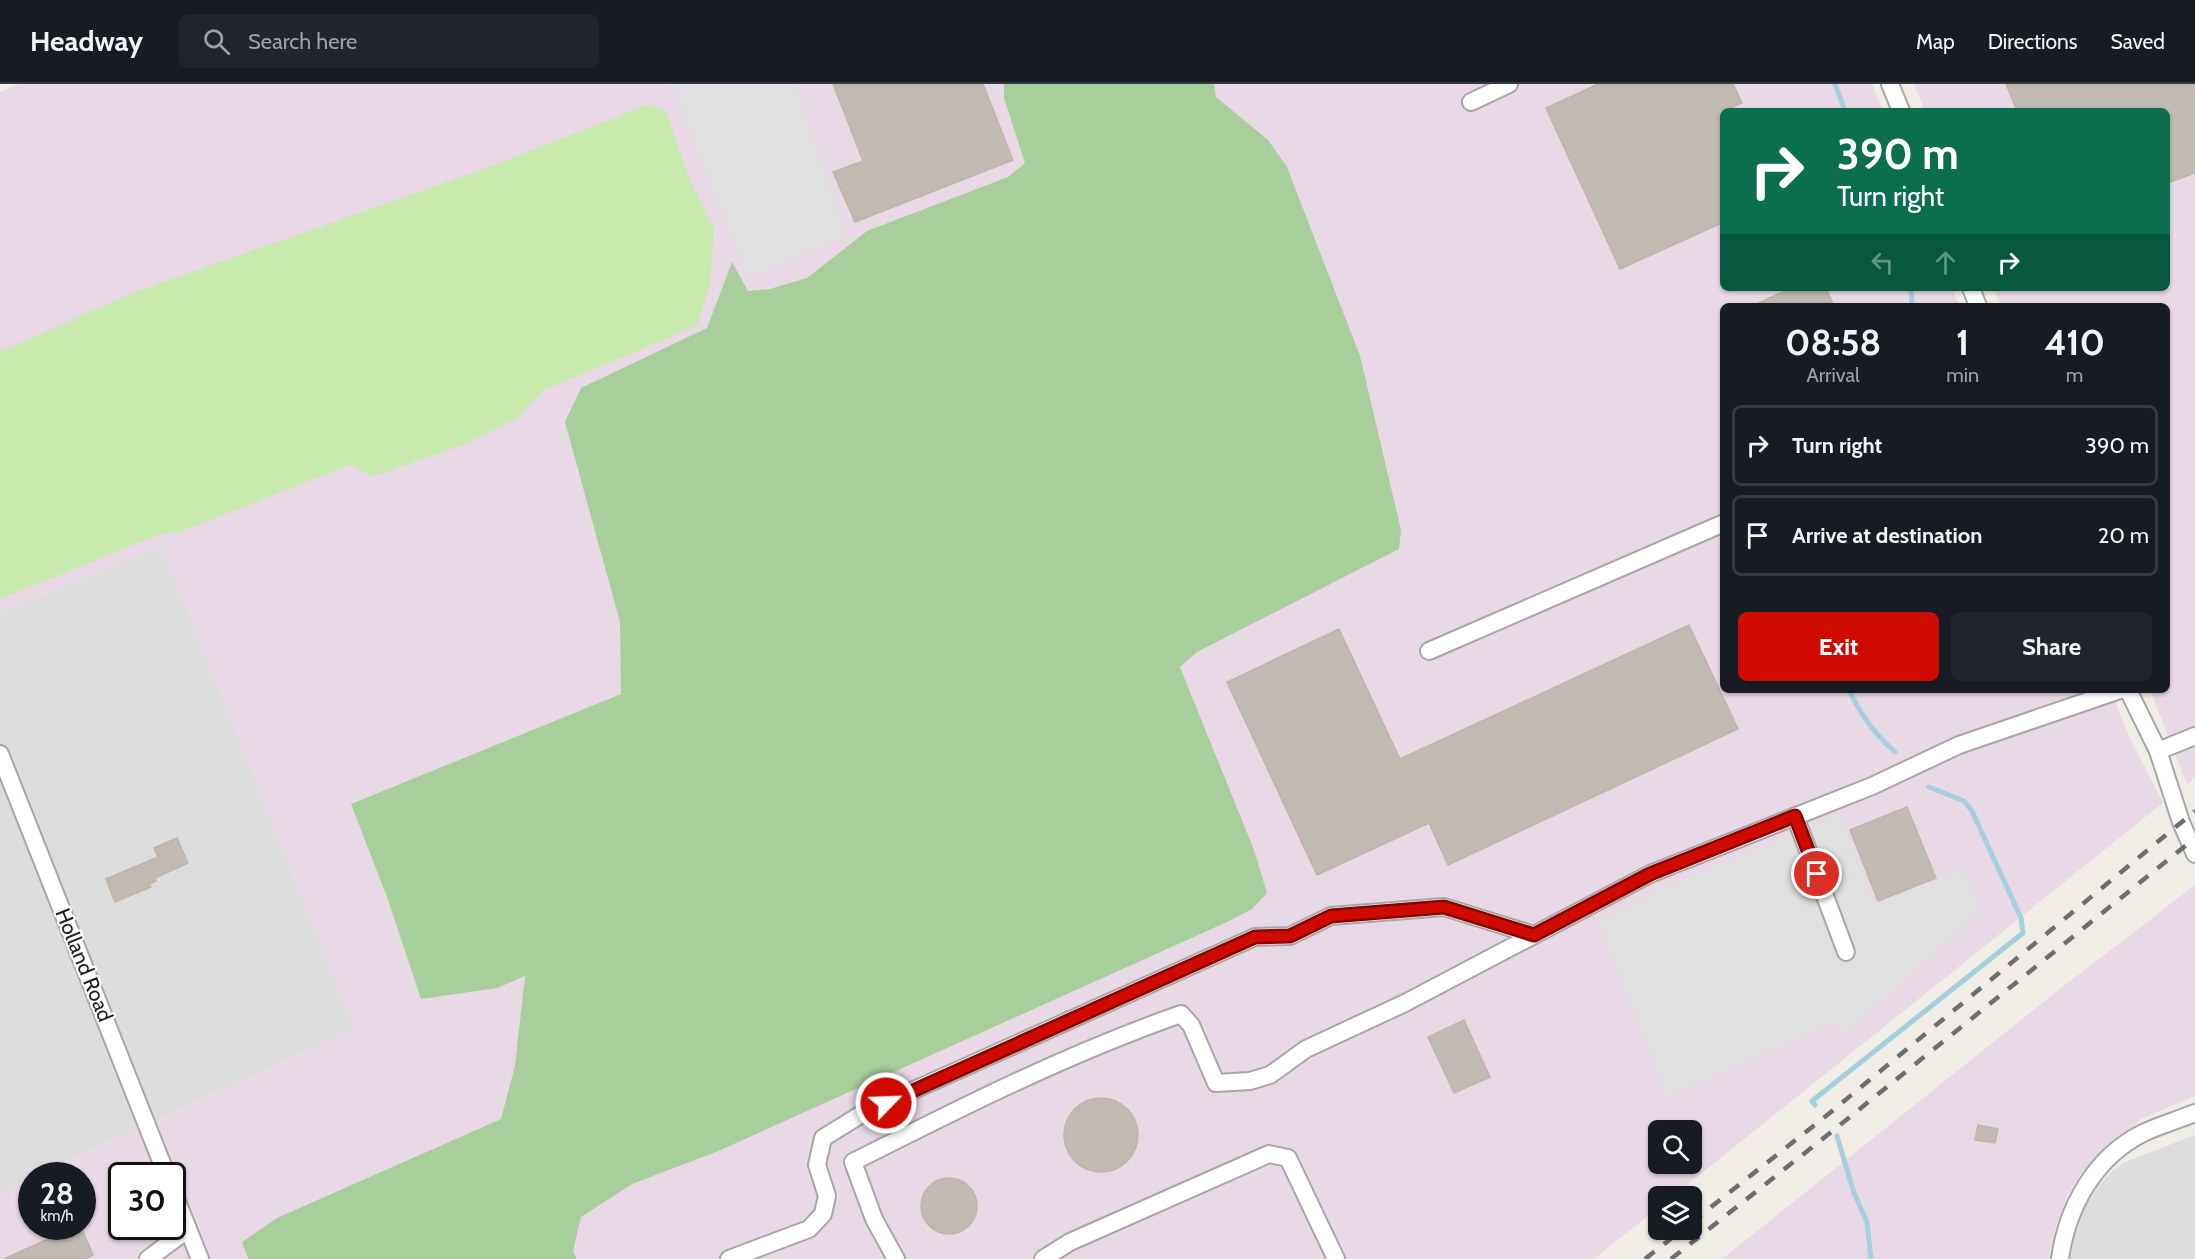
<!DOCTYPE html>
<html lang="en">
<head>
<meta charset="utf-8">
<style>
  body { margin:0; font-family:Cabin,sans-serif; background:#20242c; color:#f1f3f6; height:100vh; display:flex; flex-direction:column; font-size:22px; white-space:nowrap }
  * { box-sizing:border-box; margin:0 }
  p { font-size:20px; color:#9ea1a6 }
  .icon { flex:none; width:33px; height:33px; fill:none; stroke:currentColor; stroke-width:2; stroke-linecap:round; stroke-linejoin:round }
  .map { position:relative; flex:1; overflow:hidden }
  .panel { position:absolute; left:1720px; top:219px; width:450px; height:390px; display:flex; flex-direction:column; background:#171b24; border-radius:9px; box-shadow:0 2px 4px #0004 }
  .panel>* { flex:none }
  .top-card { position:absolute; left:1720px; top:24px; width:450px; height:183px; border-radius:9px; box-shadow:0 2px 4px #0004; background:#0b6e4f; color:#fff; overflow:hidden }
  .tools { position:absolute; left:1648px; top:1036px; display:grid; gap:12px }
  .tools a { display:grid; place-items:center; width:54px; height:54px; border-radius:9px; background:#171b24; box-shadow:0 2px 4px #0004; font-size:30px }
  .speed { position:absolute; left:18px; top:1078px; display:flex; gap:12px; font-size:30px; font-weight:700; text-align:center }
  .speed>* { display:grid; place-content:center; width:78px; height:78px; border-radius:50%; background:#171b24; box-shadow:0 2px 4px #0004; line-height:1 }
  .speed small { font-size:15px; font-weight:400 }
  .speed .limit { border:3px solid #111; border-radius:9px; background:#fff; color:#111 }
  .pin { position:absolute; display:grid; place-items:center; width:51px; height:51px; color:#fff; margin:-26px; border:3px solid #fff; border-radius:50%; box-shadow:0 2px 6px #0007 }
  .me { position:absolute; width:66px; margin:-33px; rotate:66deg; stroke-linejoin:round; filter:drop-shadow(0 0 4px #0008) }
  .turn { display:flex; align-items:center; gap:21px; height:126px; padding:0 18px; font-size:27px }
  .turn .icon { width:78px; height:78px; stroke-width:2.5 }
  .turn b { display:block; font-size:42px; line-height:51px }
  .lanes { display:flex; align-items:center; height:57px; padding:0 18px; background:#0003; justify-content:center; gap:30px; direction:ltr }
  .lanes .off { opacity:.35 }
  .eta { display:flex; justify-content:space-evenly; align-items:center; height:102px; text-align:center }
  .eta b { font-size:36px; font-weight:700; line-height:42px }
  .button { display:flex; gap:12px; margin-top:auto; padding:12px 18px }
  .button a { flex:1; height:69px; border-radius:9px; background:#cf0a00; color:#fff; font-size:24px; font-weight:700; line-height:69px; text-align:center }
  .button a+a { background:#20242c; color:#f1f3f6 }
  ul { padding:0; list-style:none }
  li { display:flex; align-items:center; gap:18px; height:81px; margin:0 12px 9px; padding:0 6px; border:3px solid #363941; border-radius:9px }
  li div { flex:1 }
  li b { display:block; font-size:22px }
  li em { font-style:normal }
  header { display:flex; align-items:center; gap:36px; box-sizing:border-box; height:84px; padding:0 30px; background:#171b24; border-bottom:2px solid #363941 }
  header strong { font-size:28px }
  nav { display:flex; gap:33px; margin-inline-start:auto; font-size:21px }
  .search { width:420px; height:54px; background:#20242c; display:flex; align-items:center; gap:15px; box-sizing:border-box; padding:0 21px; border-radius:9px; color:#9ea1a6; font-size:22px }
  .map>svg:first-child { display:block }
  .residential { fill:#dedddd }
  .industrial { fill:#e9d8e5; fill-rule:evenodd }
  .grass { fill:#c8eaad }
  .forest { fill:#a8cf9b }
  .parking { fill:#e0e0e0 }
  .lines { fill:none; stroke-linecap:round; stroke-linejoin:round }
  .stream { stroke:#a7cfde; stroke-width:5 }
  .building { fill:#c1bab2; stroke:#c2b5a8; stroke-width:1.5 }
  .minor-casing { stroke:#a7a7a7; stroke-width:20 }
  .minor { stroke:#fff; stroke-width:16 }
  .rail { stroke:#6e6e6e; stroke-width:4.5; stroke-dasharray:12 12; stroke-linecap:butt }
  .route-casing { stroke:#870600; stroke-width:15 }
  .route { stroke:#cf0a00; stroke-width:10 }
  .labels { text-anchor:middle; stroke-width:4.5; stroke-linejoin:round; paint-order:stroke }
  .street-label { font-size:21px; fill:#202020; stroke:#fff }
</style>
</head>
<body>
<header>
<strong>Headway</strong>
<div class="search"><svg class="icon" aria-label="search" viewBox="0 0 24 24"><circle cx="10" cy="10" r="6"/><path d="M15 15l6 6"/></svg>Search here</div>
<nav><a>Map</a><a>Directions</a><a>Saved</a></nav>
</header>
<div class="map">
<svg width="2195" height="1175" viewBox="0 0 2195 1175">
  <rect width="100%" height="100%" fill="#f0ede6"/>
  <g class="residential">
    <path d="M 162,462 L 355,945 L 36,1092 L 32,1092 L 31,1094 L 0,1109 L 0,529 Z"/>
    <path d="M 2195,1051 L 2195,1175 L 2070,1175 L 2076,1145 L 2083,1126 L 2098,1103 L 2112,1087 L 2123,1079 Z"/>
  </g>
  <g class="industrial">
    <path d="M 18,0 L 1872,0 L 1883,27 L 1724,27 L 1724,204 L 1952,204 L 1959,222 L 1724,222 L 1724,606 L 2111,606 L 2129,653 L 2163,719 L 1672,1113 L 1659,1113 L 1659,1123 L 1594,1175 L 0,1175 L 0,1109 L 31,1094 L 32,1143 L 82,1143 L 82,1092 L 37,1092 L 355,945 L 162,462 L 0,529 L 0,8 ZM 1659,1047 L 1692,1047 L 1692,1080 L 1659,1080 ZM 122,1092 L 172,1092 L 172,1143 L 122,1143 Z"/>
    <path d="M 1914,0 L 2195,0 L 2195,694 L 2187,700 L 2150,606 L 2168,606 L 2168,222 L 2001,222 L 1994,204 L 2168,204 L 2168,27 L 1925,27 Z"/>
    <path d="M 2195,801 L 2195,1012 L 2143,1034 L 2093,1075 L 2080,1091 L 2067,1113 L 2054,1148 L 2049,1175 L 1722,1175 L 2051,912 Z"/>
  </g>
  <path class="grass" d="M 650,20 L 666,28 L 690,96 L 714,146 L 710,198 L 698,241 L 544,306 L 516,335 L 463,361 L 371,393 L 352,380 L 185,446 L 158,451 L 0,515 L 0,268 L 132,209 L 484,85 Z"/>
  <path class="forest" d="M 1004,0 L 1214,0 L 1216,13 L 1268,56 L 1287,83 L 1360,272 L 1401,446 L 1399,465 L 1197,568 L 1180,583 L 1254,766 L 1267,809 L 1252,825 L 1227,838 L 716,1068 L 632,1100 L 581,1133 L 573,1167 L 576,1175 L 248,1175 L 242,1158 L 277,1134 L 501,1035 L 515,982 L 525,892 L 497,904 L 421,915 L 387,813 L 351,720 L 621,610 L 620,538 L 565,338 L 581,304 L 707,244 L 732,178 L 748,207 L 770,205 L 807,194 L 867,147 L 1008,93 L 1025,79 L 1004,14 Z"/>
  <g class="parking">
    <path d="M 671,0 L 795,0 L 848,153 L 748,193 Z"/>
    <path d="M 1839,730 L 1875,819 L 1879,819 L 1964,784 L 1980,827 L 1844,953 L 1834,939 L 1667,1013 L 1597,838 L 1665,803 Z"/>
  </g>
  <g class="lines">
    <g class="stream">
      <path d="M 1835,0 L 1845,27"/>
      <path d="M 1911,204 L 1912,222"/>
      <path d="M 1849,606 C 1861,631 1874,649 1895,668"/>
      <path d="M 1815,1021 L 1812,1017 L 2023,849 L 2021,834 L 1972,727 L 1964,717 L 1929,703"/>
      <path d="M 1837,1052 L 1854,1109 L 1867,1138 L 1871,1175"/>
    </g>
  </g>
  <g class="building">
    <path d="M 833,0 L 983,0 L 1013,76 L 855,138 L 833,88 L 863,77 Z"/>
    <path d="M 1598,0 L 1733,0 L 1742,19 L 1724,27 L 1724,138 L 1620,185 L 1546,24 Z"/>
    <path d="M 2006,0 L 2195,0 L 2195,89 L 2168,99 L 2168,27 L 2017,27 Z"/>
    <path d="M 1791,204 L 1826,204 L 1834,222 L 1752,222 Z"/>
    <path d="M 1689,541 L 1738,645 L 1448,781 L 1429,739 L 1317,791 L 1227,598 L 1339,545 L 1400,675 Z"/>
    <path d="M 1907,723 L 1936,794 L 1878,817 L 1850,746 Z"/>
    <path d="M 177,754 L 188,779 L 155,794 L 156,797 L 149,800 L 151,803 L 115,818 L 106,795 L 158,773 L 154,764 Z"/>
    <path d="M 1464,936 L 1490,993 L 1454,1009 L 1428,953 Z"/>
    <circle cx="1101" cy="1051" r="37"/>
    <path d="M 1978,1041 L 1998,1045 L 1995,1059 L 1975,1056 Z"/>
    <circle cx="949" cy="1122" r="28"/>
    <path d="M 74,1143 L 81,1143 L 93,1171 L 85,1175 L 4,1175 Z"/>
  </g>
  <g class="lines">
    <g class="minor-casing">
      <g id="minor">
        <path d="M 1890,0 L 1901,27"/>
        <path d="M 1471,18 L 1509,0"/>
        <path d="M 1971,204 L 1978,222"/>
        <path d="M 1429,567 L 1724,439"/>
        <path d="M 2128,606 L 2158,667 L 2181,738 L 2195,770"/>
        <path d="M 2158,667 L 2195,652"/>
        <path d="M 0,670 L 167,1092"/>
        <path d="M 1795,732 L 1846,868"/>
        <path d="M 172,1105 L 200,1175"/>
        <path d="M 148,1175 L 188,1145"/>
        <path d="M 729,1175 L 809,1145 L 823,1130 L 827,1112 L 817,1081 L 823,1054 L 865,1028 L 1255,853 L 1290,852 L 1331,832 L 1444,823 L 1534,851"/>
        <path d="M 896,1175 L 874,1135 L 853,1078 C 960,1024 1067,970 1181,930 L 1191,941 L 1216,999 L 1250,997 L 1270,991 L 1306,965 L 1405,919 L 1650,790 L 1872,702 L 1959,661 L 2120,606"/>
        <path d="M 1043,1175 L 1070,1158 L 1269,1070 L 1288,1074 L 1336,1175"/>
        <path d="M 2060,1175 C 2067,1123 2095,1073 2143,1049 C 2160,1041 2178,1036 2195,1029"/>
      </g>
    </g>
    <use href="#minor" class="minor"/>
    <g class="rail">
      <path d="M 1692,1138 L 1826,1032 L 2195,727"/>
      <path d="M 1645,1175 L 1682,1146"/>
      <path d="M 1671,1175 L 1830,1049 L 2195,754"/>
    </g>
  </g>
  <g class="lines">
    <g class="route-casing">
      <path id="route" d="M 886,1019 L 1255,853 L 1290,852 L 1331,832 L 1444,823 L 1534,851 L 1650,790 L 1795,732 L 1817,790"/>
    </g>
    <use href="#route" class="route"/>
  </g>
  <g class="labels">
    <g class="street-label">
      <text transform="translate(84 881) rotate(68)" y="7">Holland Road</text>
    </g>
  </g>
</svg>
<div class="tools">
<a><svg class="icon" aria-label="search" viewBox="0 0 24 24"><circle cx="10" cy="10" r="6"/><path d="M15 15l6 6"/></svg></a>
<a><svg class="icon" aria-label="layers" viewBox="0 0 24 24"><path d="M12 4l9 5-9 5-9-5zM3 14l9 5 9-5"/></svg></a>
</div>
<div class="speed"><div>28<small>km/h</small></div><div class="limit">30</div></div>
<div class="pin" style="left:1817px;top:790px;background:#d93025"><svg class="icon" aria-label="arrive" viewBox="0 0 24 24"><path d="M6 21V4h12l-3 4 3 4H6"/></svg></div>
<svg class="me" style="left:886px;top:1019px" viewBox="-20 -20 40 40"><circle r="17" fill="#cf0a00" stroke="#fff" stroke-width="3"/><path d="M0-11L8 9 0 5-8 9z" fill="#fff"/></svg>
<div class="top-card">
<div class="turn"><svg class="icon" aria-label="right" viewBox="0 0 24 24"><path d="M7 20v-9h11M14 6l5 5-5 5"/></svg><div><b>390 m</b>Turn right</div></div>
<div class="lanes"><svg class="icon off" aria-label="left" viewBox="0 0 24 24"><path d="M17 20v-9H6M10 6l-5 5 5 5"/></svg><svg class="icon off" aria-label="ahead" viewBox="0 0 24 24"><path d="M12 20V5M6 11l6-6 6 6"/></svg><svg class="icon" aria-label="right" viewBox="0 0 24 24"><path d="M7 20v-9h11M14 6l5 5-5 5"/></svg></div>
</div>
<section class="panel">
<div class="eta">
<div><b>08:58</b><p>Arrival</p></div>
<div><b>1</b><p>min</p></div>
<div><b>410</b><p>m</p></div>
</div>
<ul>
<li><svg class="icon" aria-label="right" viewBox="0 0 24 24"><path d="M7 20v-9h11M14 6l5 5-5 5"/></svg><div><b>Turn right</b></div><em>390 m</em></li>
<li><svg class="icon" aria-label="arrive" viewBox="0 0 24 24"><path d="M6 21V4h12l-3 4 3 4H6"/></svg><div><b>Arrive at destination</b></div><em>20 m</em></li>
</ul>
<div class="button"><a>Exit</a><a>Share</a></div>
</section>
</div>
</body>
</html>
